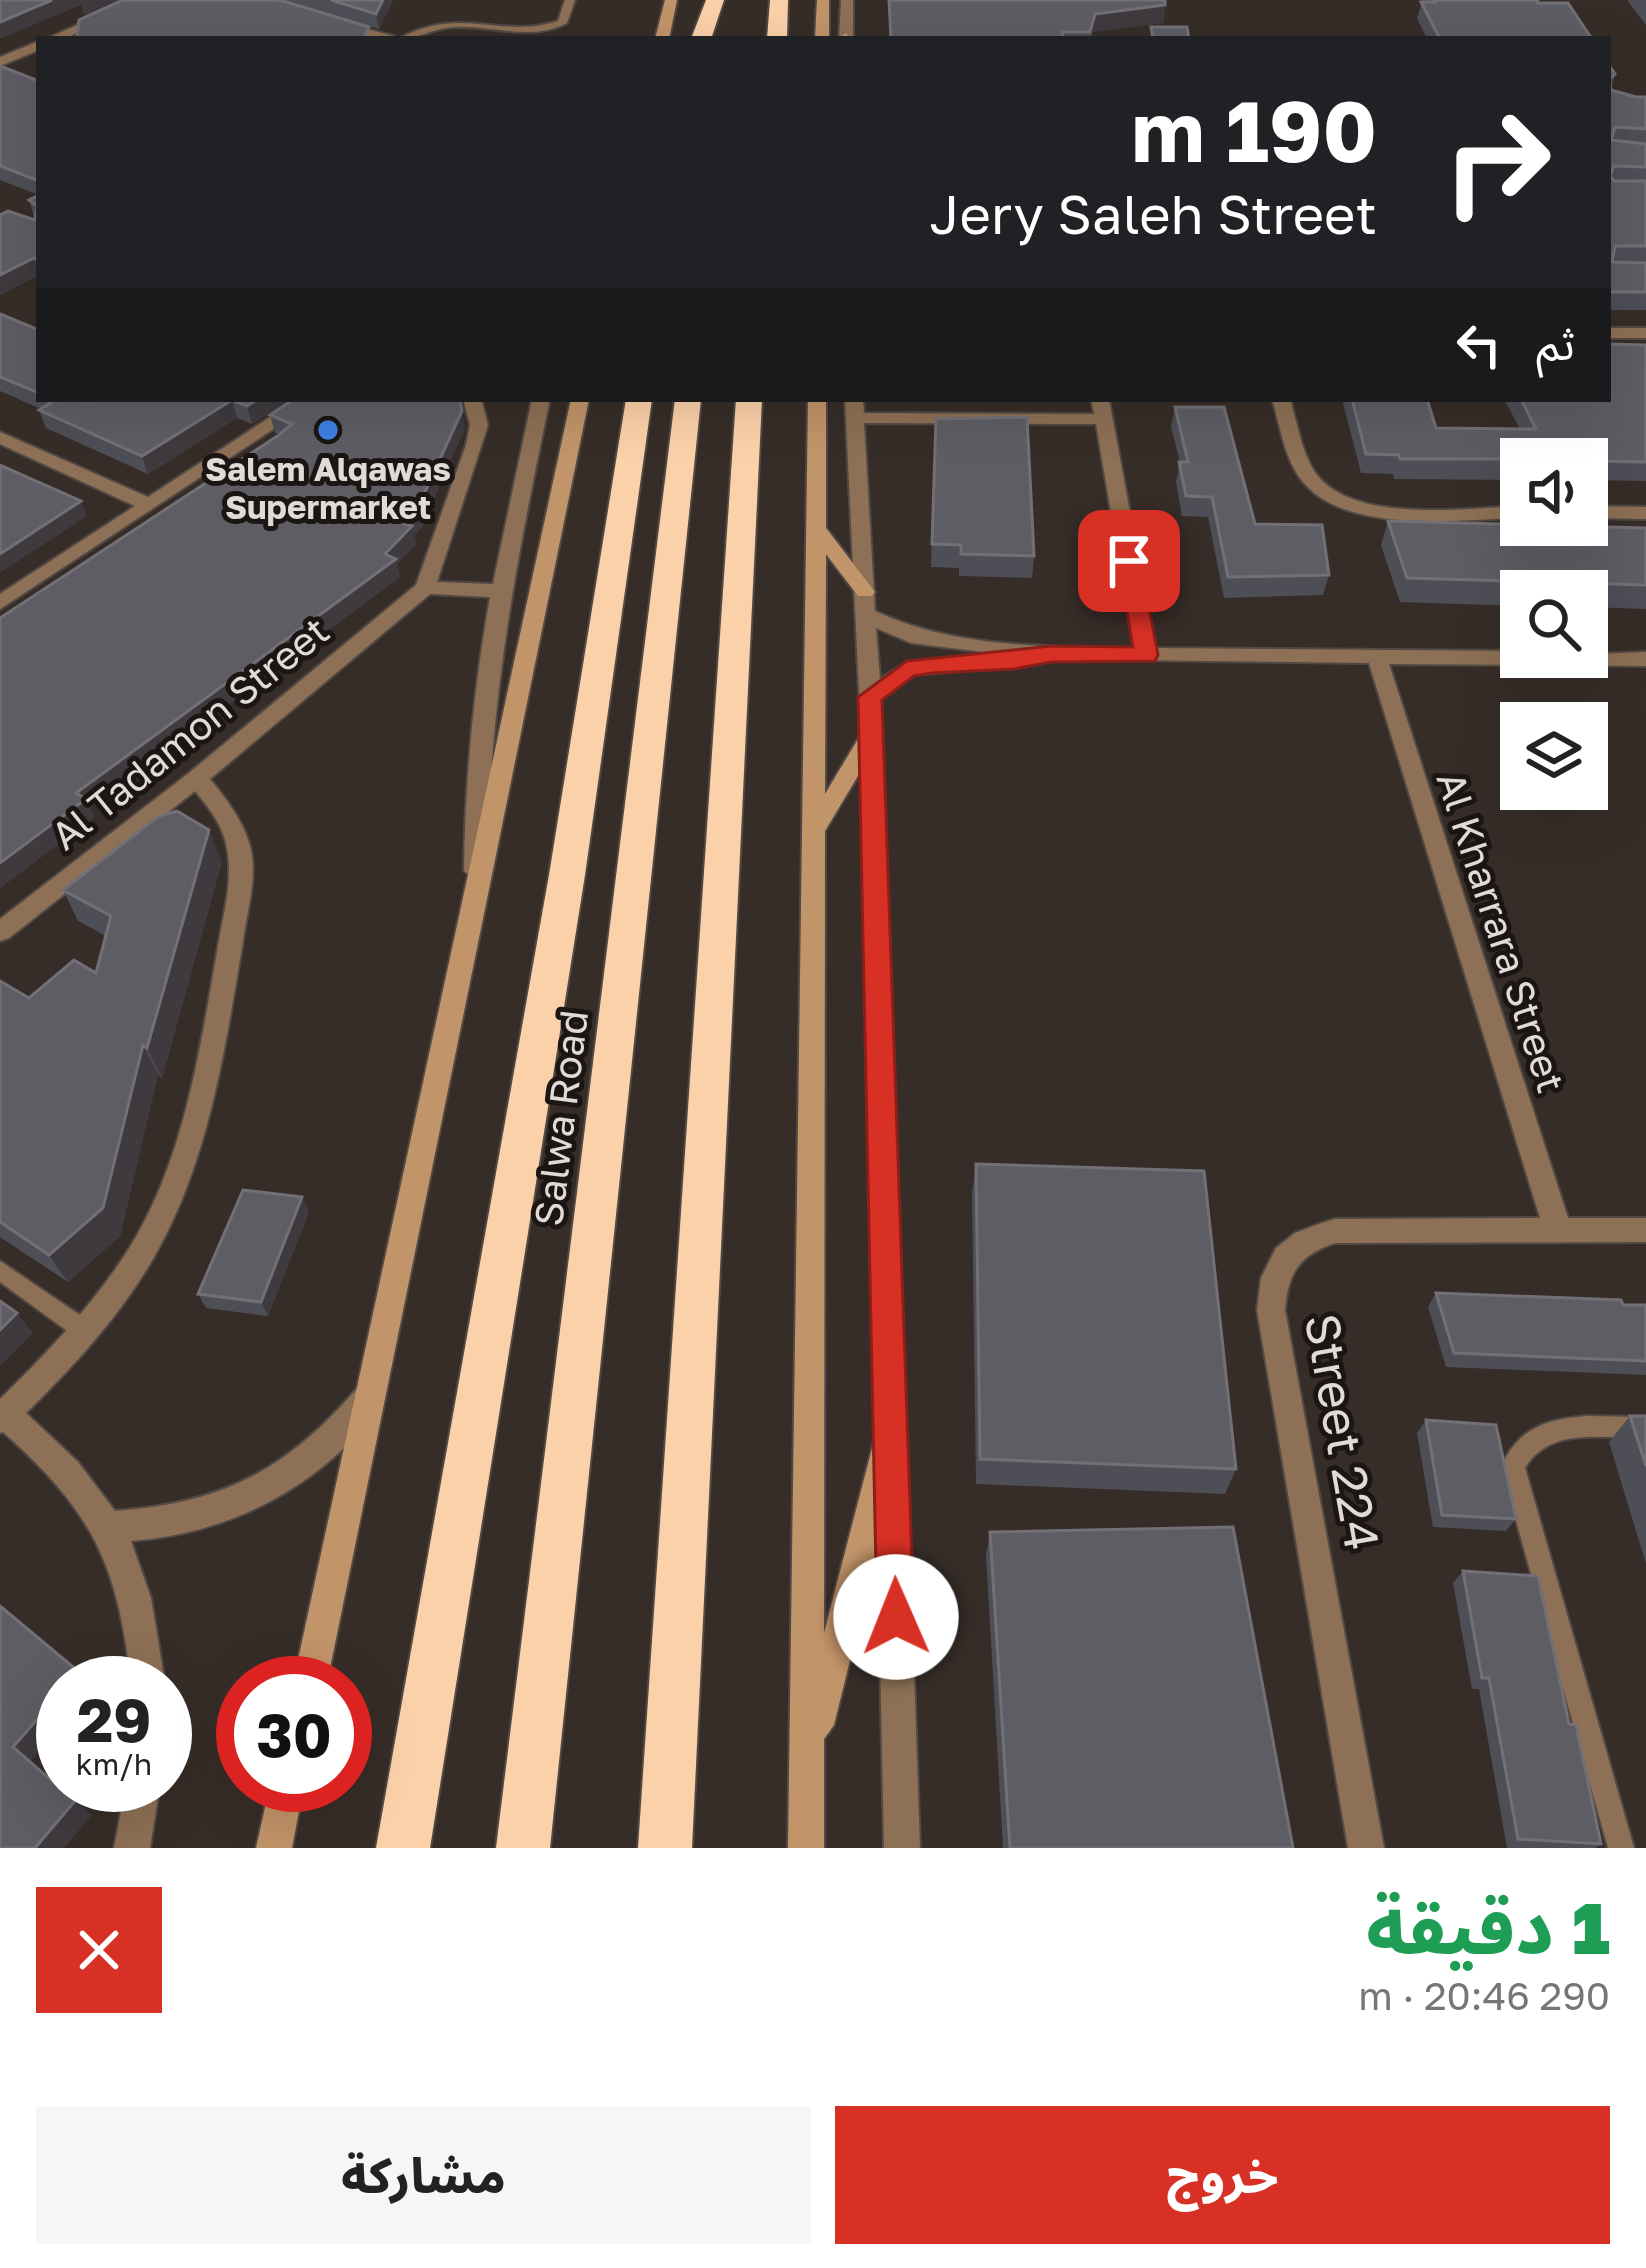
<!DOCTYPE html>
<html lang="ar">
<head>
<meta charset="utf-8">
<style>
  body { margin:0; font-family:"Golos Text","Noto Sans Arabic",sans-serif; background:#f6f6f6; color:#222; direction:rtl; height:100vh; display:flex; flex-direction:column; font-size:45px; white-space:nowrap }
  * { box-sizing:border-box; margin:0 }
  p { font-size:39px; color:#767676 }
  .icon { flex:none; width:66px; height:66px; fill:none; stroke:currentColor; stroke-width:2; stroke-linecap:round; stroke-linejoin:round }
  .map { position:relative; height:1848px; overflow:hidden; direction:ltr }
  .side { display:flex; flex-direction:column; background:#fff; flex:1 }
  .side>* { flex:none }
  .hud { position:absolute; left:36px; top:36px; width:1575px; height:366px; border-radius:0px; box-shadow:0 12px 48px #0002; direction:rtl; background:#202124; color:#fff; overflow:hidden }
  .controls { position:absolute; left:1500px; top:438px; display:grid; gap:24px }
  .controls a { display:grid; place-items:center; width:108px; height:108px; border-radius:0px; background:#fff; box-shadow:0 12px 48px #0002; font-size:60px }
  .speed { position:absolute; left:36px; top:1656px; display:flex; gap:24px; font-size:60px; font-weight:700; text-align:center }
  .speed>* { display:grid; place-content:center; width:156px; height:156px; border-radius:50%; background:#fff; box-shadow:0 12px 48px #0002; line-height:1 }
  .speed small { font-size:30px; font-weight:400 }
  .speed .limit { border:18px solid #d22; background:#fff; color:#111 }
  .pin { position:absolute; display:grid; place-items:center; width:102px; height:102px; color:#fff; margin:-51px; border-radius:24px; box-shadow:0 6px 18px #0006 }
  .me { position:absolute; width:132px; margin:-66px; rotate:359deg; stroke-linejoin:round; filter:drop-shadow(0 0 9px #0008) }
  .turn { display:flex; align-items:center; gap:42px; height:252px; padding:0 36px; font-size:54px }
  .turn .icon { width:156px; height:156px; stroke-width:2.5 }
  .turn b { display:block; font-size:84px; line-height:102px }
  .then { display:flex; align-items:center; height:114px; padding:0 36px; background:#0003; gap:24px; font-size:45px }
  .round { display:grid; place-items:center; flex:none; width:126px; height:126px; border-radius:0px; background:#f6f6f6 }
  .summary { display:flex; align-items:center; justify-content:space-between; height:204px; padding:0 36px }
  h1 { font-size:72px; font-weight:800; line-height:90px; color:#1e9e55 }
  .action { display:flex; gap:24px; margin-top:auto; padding:24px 36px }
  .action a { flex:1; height:138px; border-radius:0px; background:#d93025; color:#fff; font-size:48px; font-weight:800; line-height:138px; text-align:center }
  .action a+a { background:#f6f6f6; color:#222 }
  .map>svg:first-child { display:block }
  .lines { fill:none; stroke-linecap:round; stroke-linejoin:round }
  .lane-casing { stroke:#524944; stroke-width:4 }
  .street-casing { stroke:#524944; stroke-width:4 }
  .secondary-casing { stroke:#524944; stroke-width:4 }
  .highway-casing { stroke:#524944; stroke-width:4 }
  .lane { fill:#8d7055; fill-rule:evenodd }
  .street { fill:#8d7055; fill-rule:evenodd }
  .secondary { fill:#c29469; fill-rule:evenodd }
  .highway { fill:#fbd1a9; fill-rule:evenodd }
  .wall { fill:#4e4e57 }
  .shaded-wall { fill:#3e3a3e }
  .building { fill:#5e5d64; stroke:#727076; stroke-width:3 }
  .route { fill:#d93025; stroke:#8d1f18; stroke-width:3 }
  .shop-dot { fill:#3f7fe0; stroke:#1b1614; stroke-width:4.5 }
  .labels { text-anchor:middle; stroke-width:10; stroke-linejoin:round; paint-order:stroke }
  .far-poi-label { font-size:33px; font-weight:bold; fill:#e1dad7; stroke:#1b1614 }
  .street-label { font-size:39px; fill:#e1dad7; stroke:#1b1614 }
  .near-street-label { font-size:48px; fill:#e1dad7; stroke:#1b1614 }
</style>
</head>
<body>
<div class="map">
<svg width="1646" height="1848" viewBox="0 0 1646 1848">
  <rect width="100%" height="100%" fill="#372d28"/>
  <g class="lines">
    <g class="lane-casing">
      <g id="lane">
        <path d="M 565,0 L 575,0 L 567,23 C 531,42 492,25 454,27 C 434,28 418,39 398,39 C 461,4 500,40 558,21 Z"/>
        <path d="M 0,1261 L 93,1324 L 96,1331 L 93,1338 L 85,1341 L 77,1338 L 0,1282 Z"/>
        <path d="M 1588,1416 L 1646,1417 L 1646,1439 C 1605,1438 1549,1426 1525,1468 L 1634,1848 L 1608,1848 L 1501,1467 C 1519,1427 1547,1419 1588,1416 Z"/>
      </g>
    </g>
    <g class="street-casing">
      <g id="street">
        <path d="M 133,0 L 150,0 L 64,39 L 46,39 Z"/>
        <path d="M 841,0 L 853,0 L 853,39 L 839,39 Z"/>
        <path d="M 339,22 L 394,36 L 396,39 L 374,39 L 334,29 L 334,23 Z"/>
        <path d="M 39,41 L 39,50 L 0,66 L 0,57 Z"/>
        <rect x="1608" y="328" width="38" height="10"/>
        <path d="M 298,399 L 319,399 L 0,609 L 0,594 L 135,506 L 0,444 L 0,432 L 148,497 Z"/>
        <path d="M 463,399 L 481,399 L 488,425 L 437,582 L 493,584 L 532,399 L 550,399 C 517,556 487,710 488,871 L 476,880 L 464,871 C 465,778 474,688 490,597 L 430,594 L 210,779 C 227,800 245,823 251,850 C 257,880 247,911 243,941 C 225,1049 209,1161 154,1257 C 120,1316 74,1366 26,1413 L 78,1462 L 115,1511 C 225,1503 288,1469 359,1386 L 370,1382 L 381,1386 L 385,1396 C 376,1416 359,1433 344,1448 C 285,1504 211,1535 131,1541 L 151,1598 L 165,1683 L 131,1683 C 118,1564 93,1512 3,1432 L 0,1433 L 0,1399 C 50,1350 100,1298 136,1237 C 186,1150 201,1044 218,946 C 223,916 232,886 228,855 C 226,830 211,810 195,791 L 9,938 L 0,941 L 0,919 L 189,773 L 416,585 L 466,445 L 470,425 Z"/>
        <path d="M 845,399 L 863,399 L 864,413 L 1094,414 L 1091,399 L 1109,399 L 1155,648 L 1521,651 L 1521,657 L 1646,652 L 1646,666 L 1389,664 L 1568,1218 L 1646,1218 L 1646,1242 L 1335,1243 C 1299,1255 1288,1273 1285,1310 L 1384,1848 L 1348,1848 L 1257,1310 L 1261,1278 L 1276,1248 L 1295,1233 L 1319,1224 L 1335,1219 L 1540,1218 L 1369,663 L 1040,659 L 1031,665 L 912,675 L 881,700 L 920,1848 L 884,1848 L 861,734 ZM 864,423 L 1096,424 L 1134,648 C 1049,647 954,648 875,611 ZM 876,628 L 911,643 L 999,654 L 907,662 L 880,679 Z"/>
        <path d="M 1272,399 L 1290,399 C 1297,422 1301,450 1314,471 C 1350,525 1465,508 1521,506 L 1521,518 C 1458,519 1342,536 1300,478 C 1284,456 1280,425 1272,399 Z"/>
        <path d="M 1587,506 L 1646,507 L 1646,519 L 1587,518 Z"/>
        <path d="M 126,1785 L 160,1785 L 150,1848 L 114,1848 Z"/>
      </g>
    </g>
    <g class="secondary-casing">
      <g id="secondary">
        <path d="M 665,0 L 677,0 L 669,39 L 655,39 Z"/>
        <path d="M 817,0 L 829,0 L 829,39 L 815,39 Z"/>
        <path d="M 846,33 L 851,39 L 837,39 Z"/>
        <path d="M 571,399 L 589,399 L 327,1683 L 293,1683 Z"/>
        <path d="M 808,399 L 826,399 L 826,528 L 875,592 L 872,596 L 858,596 L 826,554 L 825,794 L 864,729 L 880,729 L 883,734 L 825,831 L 824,1633 L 876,1433 L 880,1423 L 891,1419 L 902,1423 L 906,1433 L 834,1725 L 824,1739 L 824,1848 L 788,1848 Z"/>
        <path d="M 270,1785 L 304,1785 L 292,1848 L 256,1848 Z"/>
      </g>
    </g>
    <g class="highway-casing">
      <g id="highway">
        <path d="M 706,0 L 724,0 L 711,39 L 691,39 Z"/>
        <path d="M 770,0 L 788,0 L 787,39 L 767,39 Z"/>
        <path d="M 626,399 L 652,399 L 585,875 L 430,1848 L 376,1848 L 549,875 Z"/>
        <path d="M 675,399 L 701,399 L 550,1848 L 496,1848 Z"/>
        <path d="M 736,399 L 762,399 L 692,1848 L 638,1848 Z"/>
      </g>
    </g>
    <use href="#lane" class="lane"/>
    <use href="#street" class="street"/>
    <use href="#secondary" class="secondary"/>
    <use href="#highway" class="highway"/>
  </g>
  <g class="wall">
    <path d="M 284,0 L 393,0 L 379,29 Z"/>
    <path d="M 888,0 L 1165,0 L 1165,5 L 1163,23 L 1093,32 L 1092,39 L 890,39 Z"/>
    <path d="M 1423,0 L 1538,0 L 1537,3 L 1592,39 L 1427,39 L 1417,18 Z"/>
    <path d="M 1627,0 L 1646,0 L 1646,25 Z"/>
    <path d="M 1608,64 L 1615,74 L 1611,90 L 1636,97 L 1646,97 L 1646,310 L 1608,310 Z"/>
    <path d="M 0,66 L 36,80 L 39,78 L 39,195 L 0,180 Z"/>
    <path d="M 39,195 L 39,275 L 0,295 L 35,220 L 29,200 Z"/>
    <path d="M 0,314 L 39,330 L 39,399 L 291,399 L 252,424 L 237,418 L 148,474 L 46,428 L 39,410 L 41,409 L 0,391 Z"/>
    <path d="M 1646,345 L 1646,481 L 1587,480 L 1587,459 L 1521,459 L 1521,480 L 1394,479 L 1393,474 L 1361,473 L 1342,399 L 1427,399 L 1436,428 L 1520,429 L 1504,399 L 1608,399 Z"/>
    <path d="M 1175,407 L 1255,524 L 1329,575 L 1323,595 L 1224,598 L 1208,517 L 1182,516 L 1176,482 L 1180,462 L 1171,427 Z"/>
    <path d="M 270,415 L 465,428 L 428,512 L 425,514 L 426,522 L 414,536 L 416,544 L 397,563 L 400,577 L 90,808 L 94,817 L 0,888 L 0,618 L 279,435 L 275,433 Z"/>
    <path d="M 936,419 L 1034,556 L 1032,578 L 959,576 L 959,568 L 931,567 Z"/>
    <path d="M 1388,521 L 1646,528 L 1646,609 L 1587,607 L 1587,591 L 1521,591 L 1521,606 L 1400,602 L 1381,545 Z"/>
    <path d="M 1081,545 L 1116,573 L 1114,581 L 1085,582 L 1079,553 Z"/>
    <path d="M 222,861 L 162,1078 L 158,1074 L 120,1236 L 68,1282 L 0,1237 L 0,981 L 29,998 L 96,973 L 106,936 L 78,921 L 63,890 Z"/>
    <path d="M 976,1164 L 1236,1469 L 1225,1494 L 976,1484 L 972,1193 Z"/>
    <path d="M 309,1212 L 268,1316 L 206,1308 L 198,1294 Z"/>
    <path d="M 1436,1293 L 1646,1305 L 1646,1375 L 1446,1367 L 1428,1307 Z"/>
    <path d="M 1630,1416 L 1646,1416 L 1646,1564 L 1609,1442 Z"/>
    <path d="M 1426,1420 L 1516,1519 L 1506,1531 L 1433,1527 L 1417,1433 Z"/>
    <path d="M 990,1532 L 1293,1848 L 1003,1848 L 986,1555 Z"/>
    <path d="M 1463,1571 L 1569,1724 L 1601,1844 L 1596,1848 L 1507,1848 L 1479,1689 L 1472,1689 L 1453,1583 Z"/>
  </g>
  <g class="shaded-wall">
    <path d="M 52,0 L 122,0 L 85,17 L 81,5 L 0,39 L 0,22 Z"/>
    <path d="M 383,0 L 393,0 L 379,29 L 376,14 Z"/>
    <path d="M 1165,5 L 1163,23 L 1093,32 L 1092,39 L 1090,39 L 1095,14 Z"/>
    <path d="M 34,258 L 39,275 L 0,295 L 0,275 Z"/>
    <path d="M 258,399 L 291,399 L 252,424 L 247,406 Z"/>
    <path d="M 232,400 L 237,418 L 148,474 L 142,456 Z"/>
    <path d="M 460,401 L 465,428 L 428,512 L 425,514 L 426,522 L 414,536 L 416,544 L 397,563 L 400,577 L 90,808 L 94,817 L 0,888 L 0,863 L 76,793 L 385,554 L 405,524 Z"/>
    <path d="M 81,501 L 87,516 L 0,573 L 0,554 Z"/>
    <path d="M 209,830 L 222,861 L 162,1078 L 147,1048 Z"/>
    <path d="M 143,1045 L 158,1074 L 120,1236 L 68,1282 L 49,1255 Z"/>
    <path d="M 302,1197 L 309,1212 L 268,1316 L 261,1302 Z"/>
    <path d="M 17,1313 L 33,1333 L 0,1366 L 0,1330 Z"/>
    <path d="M 79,1672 L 90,1683 L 69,1683 Z"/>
    <path d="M 63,1690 L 63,1724 L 31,1761 L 92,1815 L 64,1848 L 35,1848 L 13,1747 Z"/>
  </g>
  <g class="building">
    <path d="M 0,0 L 52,0 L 0,22 Z"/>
    <path d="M 123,0 L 280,0 L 369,27 L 364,38 L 367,39 L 77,39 L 79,20 Z"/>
    <path d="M 331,0 L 383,0 L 376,14 Z"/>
    <path d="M 889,0 L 1165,0 L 1165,5 L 1095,14 L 1090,32 L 1062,32 L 1063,39 L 891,39 Z"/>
    <path d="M 1434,0 L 1538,0 L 1537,3 L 1568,3 L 1592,39 L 1440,39 L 1421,2 L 1435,2 Z"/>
    <path d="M 1151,27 L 1187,27 L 1189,39 L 1153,39 Z"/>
    <path d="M 1608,64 L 1615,74 L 1609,79 L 1611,90 L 1636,97 L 1646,97 L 1646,129 L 1615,127 L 1611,140 L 1646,144 L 1646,167 L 1614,166 L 1610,176 L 1614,181 L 1646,181 L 1646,246 L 1615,246 L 1612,262 L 1646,263 L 1646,292 L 1608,292 Z"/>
    <path d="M 0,66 L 36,80 L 39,78 L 39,181 L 0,166 Z"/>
    <path d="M 39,195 L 39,260 L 34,258 L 0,275 L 0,215 L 8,211 L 35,220 L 37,206 L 29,200 Z"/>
    <path d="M 0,314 L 39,330 L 39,393 L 0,377 Z"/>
    <path d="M 1608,344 L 1646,345 L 1646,462 L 1587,461 L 1587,459 L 1400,459 L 1399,455 L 1366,454 L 1352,399 L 1427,399 L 1436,428 L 1536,429 L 1521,399 L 1608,399 Z"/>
    <path d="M 53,399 L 258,399 L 247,406 L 232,400 L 142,456 L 39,410 L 55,400 Z"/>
    <path d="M 294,399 L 455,399 L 460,401 L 462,411 L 424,494 L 415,501 L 423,504 L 405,524 L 412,526 L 385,554 L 396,559 L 76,793 L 86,799 L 0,863 L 0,618 L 279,435 L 292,424 L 270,415 Z"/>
    <path d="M 1175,407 L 1224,407 L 1255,524 L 1322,525 L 1329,575 L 1228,577 L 1212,497 L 1186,496 L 1179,462 L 1188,462 Z"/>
    <path d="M 1027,417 L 1034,556 L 961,554 L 961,545 L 932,544 L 936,419 Z"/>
    <path d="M 0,465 L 81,501 L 0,554 Z"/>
    <path d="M 1388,521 L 1646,528 L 1646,585 L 1407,578 Z"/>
    <path d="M 1109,544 L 1116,573 L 1086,574 L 1081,545 Z"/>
    <path d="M 177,811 L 209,830 L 147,1048 L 143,1045 L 103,1208 L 49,1255 L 0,1222 L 0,981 L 29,998 L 74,960 L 96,973 L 111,916 L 63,890 L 159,816 Z"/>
    <path d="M 976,1164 L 1204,1171 L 1236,1469 L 980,1459 Z"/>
    <path d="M 243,1190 L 302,1197 L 261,1302 L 198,1294 Z"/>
    <path d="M 1436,1293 L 1621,1300 L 1623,1305 L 1646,1305 L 1646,1361 L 1454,1353 Z"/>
    <path d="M 0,1301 L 17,1313 L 0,1330 Z"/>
    <path d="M 1630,1416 L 1646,1416 L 1646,1466 Z"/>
    <path d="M 1426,1420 L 1496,1425 L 1516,1519 L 1442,1515 Z"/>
    <path d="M 1233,1527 L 1293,1848 L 1010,1848 L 990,1532 Z"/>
    <path d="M 1463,1571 L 1538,1576 L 1569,1724 L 1576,1725 L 1601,1844 L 1518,1839 L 1489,1678 L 1482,1678 Z"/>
    <path d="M 0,1606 L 79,1672 L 69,1683 L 63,1683 L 63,1690 L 13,1747 L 75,1801 L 35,1848 L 0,1848 Z"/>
  </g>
  <path class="route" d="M 1129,554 L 1140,561 L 1158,655 L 1155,661 L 1051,662 L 1014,669 L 932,673 L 914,676 L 882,700 L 914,1617 L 909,1630 L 896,1636 L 883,1630 L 877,1617 L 858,697 L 907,661 L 1051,646 L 1133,647 L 1118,561 Z"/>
  <circle class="shop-dot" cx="328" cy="430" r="12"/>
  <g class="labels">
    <g class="far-poi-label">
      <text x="328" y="481">Salem Alqawas<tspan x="328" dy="38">Supermarket</tspan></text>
    </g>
    <g class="street-label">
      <text transform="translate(190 733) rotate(-39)" y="14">Al Tadamon Street</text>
      <text transform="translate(1501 932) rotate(72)" y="14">Al Kharrara Street</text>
      <text transform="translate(561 1118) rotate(-83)" y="14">Salwa Road</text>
    </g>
    <g class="near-street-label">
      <text transform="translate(1342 1432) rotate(80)" y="17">Street 224</text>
    </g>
  </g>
</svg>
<div class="controls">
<a><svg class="icon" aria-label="sound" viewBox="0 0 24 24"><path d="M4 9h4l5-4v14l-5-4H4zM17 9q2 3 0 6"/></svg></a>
<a><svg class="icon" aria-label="search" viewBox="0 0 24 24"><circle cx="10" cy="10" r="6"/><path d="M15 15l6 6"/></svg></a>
<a><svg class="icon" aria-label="layers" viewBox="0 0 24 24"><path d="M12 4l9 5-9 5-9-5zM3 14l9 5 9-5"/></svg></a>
</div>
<div class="speed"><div>29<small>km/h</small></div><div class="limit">30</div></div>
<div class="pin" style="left:1129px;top:561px;background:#d93025"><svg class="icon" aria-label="arrive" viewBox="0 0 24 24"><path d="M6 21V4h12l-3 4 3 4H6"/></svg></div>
<svg class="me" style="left:896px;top:1617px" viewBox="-20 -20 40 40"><circle r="19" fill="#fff"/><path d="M0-13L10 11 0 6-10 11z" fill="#d93025"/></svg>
<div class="hud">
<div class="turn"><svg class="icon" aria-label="right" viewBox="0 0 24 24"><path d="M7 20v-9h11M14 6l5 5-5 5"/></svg><div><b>190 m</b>Jery Saleh Street</div></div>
<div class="then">ثم<svg class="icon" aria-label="left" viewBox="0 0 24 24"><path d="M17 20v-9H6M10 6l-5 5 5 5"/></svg></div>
</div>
</div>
<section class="side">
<div class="summary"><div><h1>1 دقيقة</h1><p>290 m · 20:46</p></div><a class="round" style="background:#d93025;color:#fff"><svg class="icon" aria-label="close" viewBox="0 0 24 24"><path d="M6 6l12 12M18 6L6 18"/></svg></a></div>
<div class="action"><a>خروج</a><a>مشاركة</a></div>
</section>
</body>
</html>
